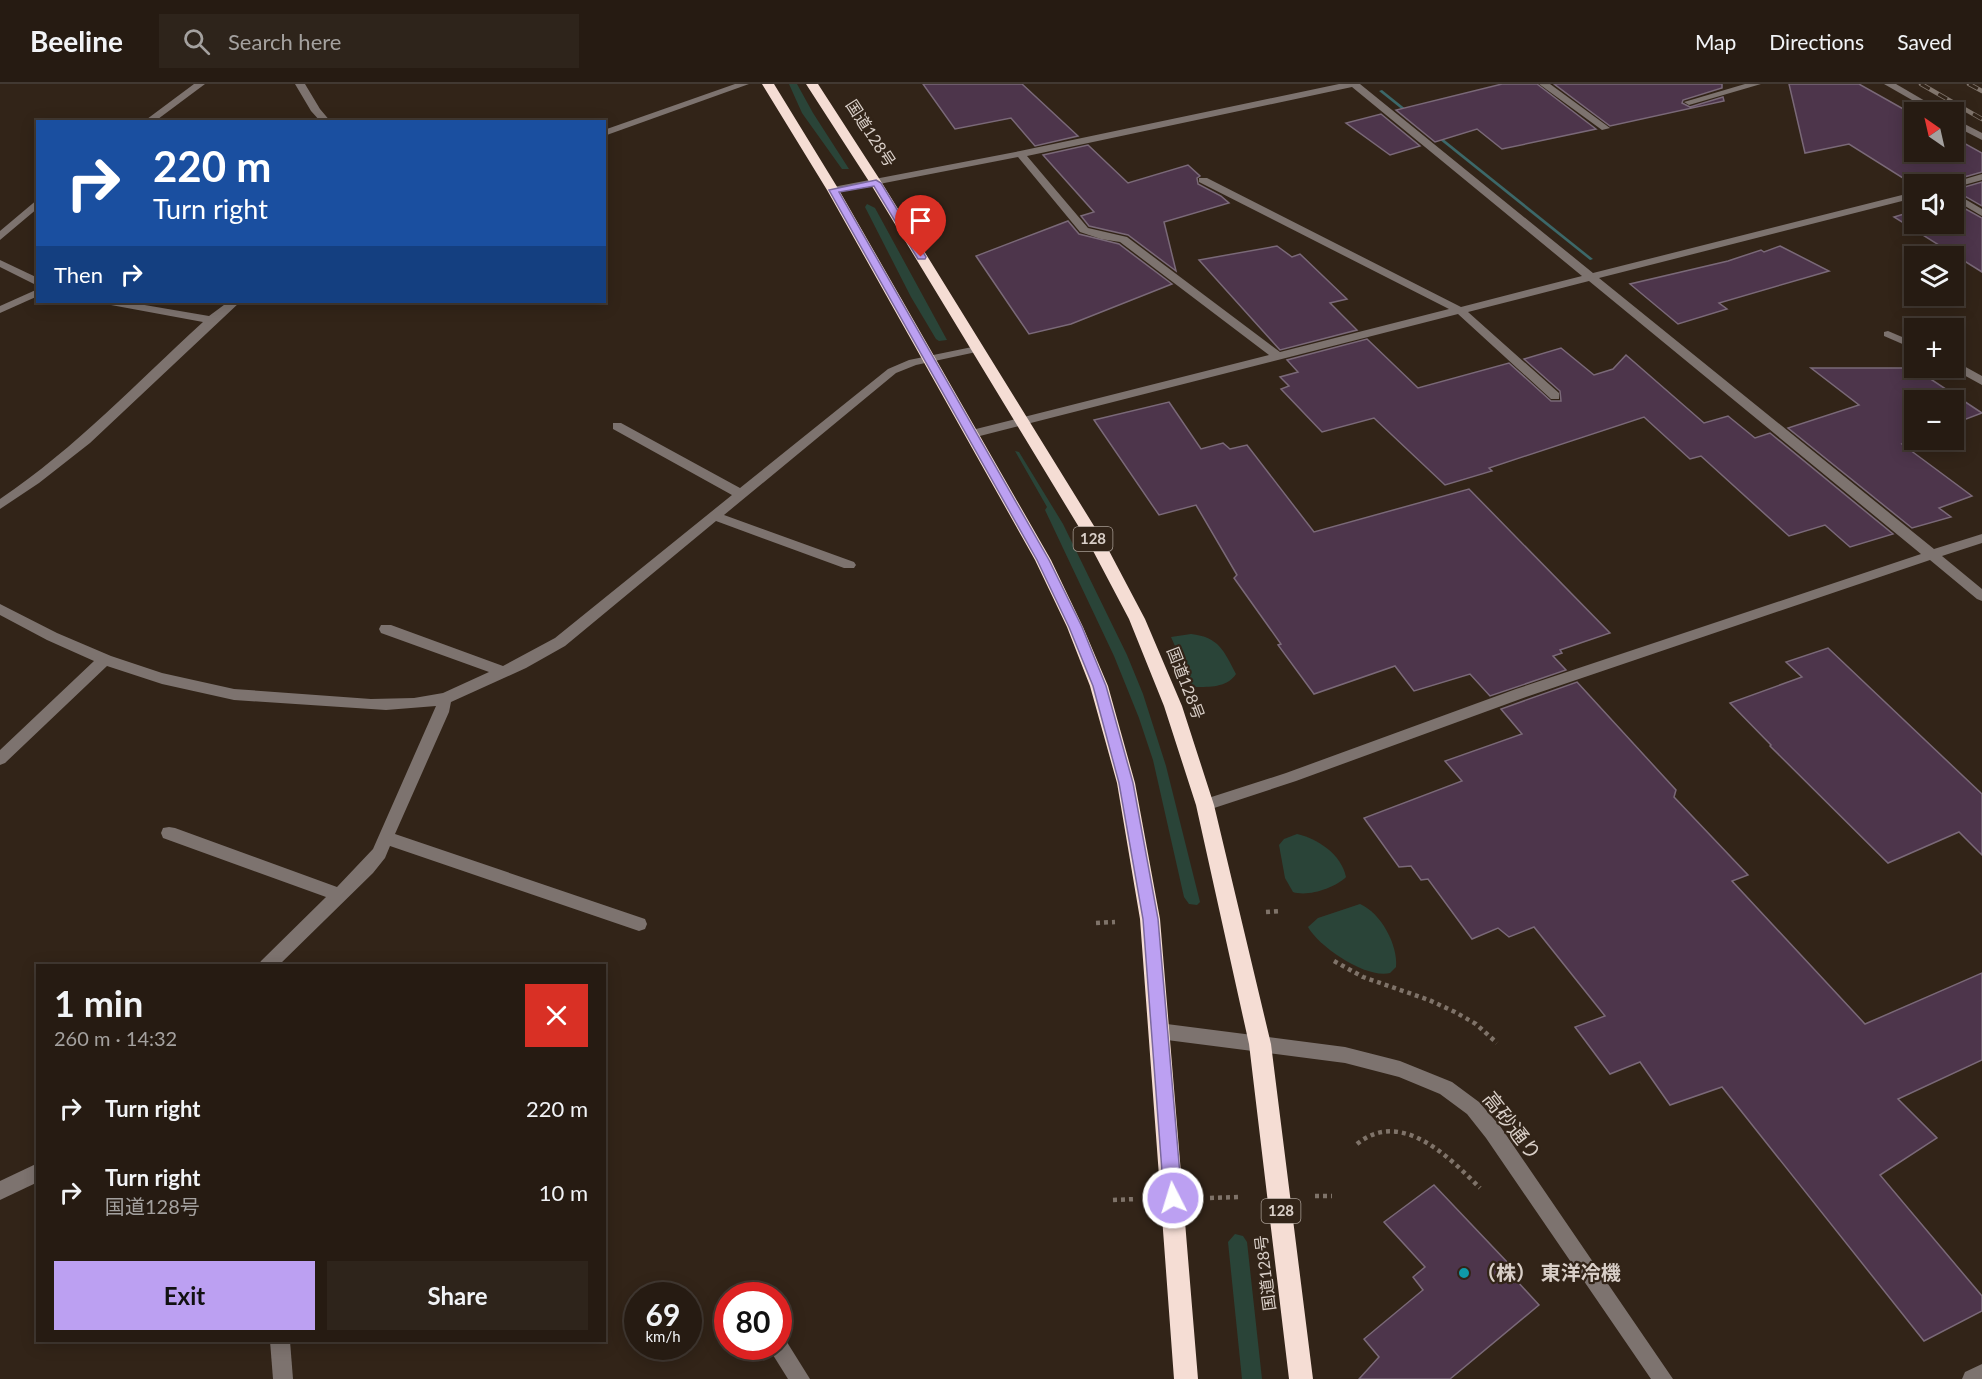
<!DOCTYPE html>
<html lang="en">
<head>
<meta charset="utf-8">
<style>
  body { margin:0; font-family:Lato,"Noto Sans JP",sans-serif; background:#2e241b; color:#f1f3f6; height:100vh; display:flex; flex-direction:column; font-size:22px; white-space:nowrap }
  * { box-sizing:border-box; margin:0 }
  p { font-size:20px; color:#a4a19f }
  .icon { flex:none; width:33px; height:33px; fill:none; stroke:currentColor; stroke-width:2; stroke-linecap:round; stroke-linejoin:round }
  .map { position:relative; flex:1; overflow:hidden }
  .drawer { position:absolute; left:36px; top:880px; width:570px; height:378px; display:flex; flex-direction:column; background:#261b12; border-radius:0px; box-shadow:0 3px 15px #0003,0 0 0 2px #423932 }
  .drawer>* { flex:none }
  .guide { position:absolute; left:36px; top:36px; width:570px; height:183px; border-radius:0px; box-shadow:0 3px 15px #0003,0 0 0 2px #423932; background:#1a4fa0; color:#fff; overflow:hidden }
  .needle { width:39px; rotate:326deg }
  .controls { position:absolute; left:1904px; top:18px; display:grid; gap:12px }
  .controls a { display:grid; place-items:center; width:60px; height:60px; border-radius:0px; background:#261b12; box-shadow:0 3px 15px #0003,0 0 0 2px #423932; font-size:30px }
  .speed { position:absolute; left:624px; top:1198px; display:flex; gap:12px; font-size:30px; font-weight:700; text-align:center }
  .speed>* { display:grid; place-content:center; width:78px; height:78px; border-radius:50%; background:#261b12; box-shadow:0 3px 15px #0003,0 0 0 2px #423932; line-height:1 }
  .speed small { font-size:15px; font-weight:400 }
  .speed .limit { border:9px solid #d22; background:#fff; color:#111 }
  .pin { position:absolute; display:grid; place-items:center; width:51px; height:51px; color:#fff; margin:-62px -26px; border-radius:50% 50% 50% 0; rotate:-45deg; box-shadow:0 0 6px #0007 }
  .pin .icon { rotate:45deg }
  .me { position:absolute; width:66px; margin:-33px; rotate:355deg; stroke-linejoin:round; filter:drop-shadow(0 0 4px #0008) }
  .turn { display:flex; align-items:center; gap:21px; height:126px; padding:0 18px; font-size:27px }
  .turn .icon { width:78px; height:78px; stroke-width:2.5 }
  .turn b { display:block; font-size:42px; line-height:51px }
  .then { display:flex; align-items:center; height:57px; padding:0 18px; background:#0003; gap:12px; font-size:22px }
  .round { display:grid; place-items:center; flex:none; width:63px; height:63px; border-radius:0px; background:#2e241b }
  .overview { display:flex; align-items:center; justify-content:space-between; height:102px; padding:0 18px }
  h1 { font-size:36px; font-weight:700; line-height:45px }
  .button { display:flex; gap:12px; margin-top:auto; padding:12px 18px }
  .button a { flex:1; height:69px; border-radius:0px; background:#bca0f2; color:#111; font-size:24px; font-weight:700; line-height:69px; text-align:center }
  .button a+a { background:#2e241b; color:#f1f3f6 }
  ul { padding:0; list-style:none }
  li { display:flex; align-items:center; gap:18px; height:84px; padding:0 18px }
  li div { flex:1 }
  li b { display:block; font-size:22px }
  li em { font-style:normal }
  header { display:flex; align-items:center; gap:36px; box-sizing:border-box; height:84px; padding:0 30px; background:#261b12; border-bottom:2px solid #423932 }
  header strong { font-size:28px }
  nav { display:flex; gap:33px; margin-inline-start:auto; font-size:21px }
  .search { width:420px; height:54px; background:#2e241b; display:flex; align-items:center; gap:15px; box-sizing:border-box; padding:0 21px; border-radius:0px; color:#a4a19f; font-size:22px }
  .map>svg:first-child { display:block }
  .green { fill:#2a4438 }
  .water { fill:#3c6869 }
  .building { fill:#4d354b; stroke:#7a6978; stroke-width:1.5 }
  .lines { fill:none; stroke-linecap:round; stroke-linejoin:round }
  .path { stroke:#7f7369; stroke-width:4.5; stroke-dasharray:4 4; stroke-linecap:butt }
  .minor { fill:#7d736f; fill-rule:evenodd }
  .highway { fill:#f5ddd4; fill-rule:evenodd }
  .rail-casing { stroke:#82766d; stroke-width:4.5 }
  .rail { stroke:#322418; stroke-width:3; stroke-dasharray:10; stroke-linecap:butt }
  .route { fill:#bca0f2; stroke:#7a689d; stroke-width:1.5 }
  .culture-dot { fill:#0f9aa8; stroke:#322418; stroke-width:2 }
  .labels { text-anchor:middle; stroke-width:4.5; stroke-linejoin:round; paint-order:stroke }
  .shield { fill:#322418; stroke:#a79c93; stroke-width:1.5 }
  .shield-label { font-size:15px; font-weight:bold; fill:#d9cfc8 }
  .street-label { font-size:16px; fill:#d9cfc8; stroke:#322418 }
  .near-street-label { font-size:20px; fill:#d9cfc8; stroke:#322418 }
  .near-poi-label { font-size:20px; font-weight:bold; fill:#d9cfc8; stroke:#322418; text-anchor:start }
</style>
</head>
<body>
<header>
<strong>Beeline</strong>
<div class="search"><svg class="icon" aria-label="search" viewBox="0 0 24 24"><circle cx="10" cy="10" r="6"/><path d="M15 15l6 6"/></svg>Search here</div>
<nav><a>Map</a><a>Directions</a><a>Saved</a></nav>
</header>
<div class="map">
<svg width="1982" height="1295" viewBox="0 0 1982 1295">
  <rect width="100%" height="100%" fill="#322418"/>
  <g class="green">
    <path d="M 789,0 L 797,0 L 813,29 L 849,85 L 842,85 L 802,29 Z"/>
    <path d="M 867,120 L 875,124 L 947,256 L 939,257 L 936,255 L 911,213 L 865,123 Z"/>
    <path d="M 1015,367 L 1019,368 L 1063,440 L 1127,571 L 1143,610 L 1166,682 L 1200,818 L 1197,821 L 1189,820 L 1184,813 L 1153,676 L 1139,634 L 1114,572 L 1045,426 L 1047,423 Z"/>
    <path d="M 1191,550 C 1219,553 1224,567 1236,590 C 1227,604 1208,603 1193,603 L 1171,553 Z"/>
    <path d="M 1297,750 C 1318,755 1341,770 1346,793 C 1335,804 1308,813 1293,808 L 1285,794 L 1279,761 L 1284,755 Z"/>
    <path d="M 1360,820 C 1381,829 1398,861 1396,883 L 1390,889 C 1367,895 1320,864 1308,843 L 1318,834 Z"/>
    <path d="M 1235,1150 L 1243,1152 L 1247,1158 L 1262,1295 L 1242,1295 L 1228,1158 Z"/>
  </g>
  <path class="water" d="M 1382,6 L 1593,175 L 1590,176 L 1379,7 Z"/>
  <g class="building">
    <path d="M 923,0 L 1022,0 L 1078,52 L 1035,62 L 1011,34 L 955,45 Z"/>
    <path d="M 1502,0 L 1537,0 L 1596,45 L 1502,65 L 1477,45 L 1435,58 L 1396,26 Z"/>
    <path d="M 1554,0 L 1722,0 L 1722,4 L 1683,16 L 1682,19 L 1690,23 L 1723,13 L 1724,17 L 1610,42 Z"/>
    <path d="M 1789,0 L 1859,0 L 1914,31 L 1914,68 L 1953,68 L 1953,53 L 1982,69 L 1982,88 L 1947,98 L 1946,100 L 1914,101 L 1849,60 L 1805,69 Z"/>
    <path d="M 1381,30 L 1420,62 L 1390,71 L 1346,39 Z"/>
    <path d="M 1088,61 L 1128,99 L 1188,81 L 1200,92 L 1197,94 L 1198,100 L 1221,112 L 1229,119 L 1164,138 L 1176,187 L 1128,151 L 1089,142 L 1081,132 L 1094,128 L 1043,71 Z"/>
    <path d="M 1982,98 L 1982,122 L 1954,106 Z"/>
    <path d="M 1953,118 L 1982,134 L 1982,188 L 1894,133 L 1914,127 L 1914,140 L 1953,140 Z"/>
    <path d="M 1068,137 L 1079,150 L 1119,160 L 1172,200 L 1071,240 L 1029,250 L 976,172 Z"/>
    <path d="M 1277,162 L 1292,173 L 1300,170 L 1347,215 L 1330,219 L 1357,246 L 1280,266 L 1199,176 Z"/>
    <path d="M 1780,162 L 1829,187 L 1719,219 L 1727,225 L 1678,240 L 1630,200 L 1728,177 L 1761,166 L 1764,168 Z"/>
    <path d="M 1367,255 L 1418,304 L 1509,279 L 1551,317 L 1561,317 L 1560,307 L 1524,275 L 1561,264 L 1594,291 L 1613,285 L 1626,271 L 1704,339 L 1728,332 L 1755,354 L 1770,349 L 1893,450 L 1850,463 L 1825,441 L 1789,452 L 1701,372 L 1690,375 L 1644,333 L 1489,384 L 1492,387 L 1445,401 L 1374,334 L 1322,348 L 1281,305 L 1289,302 L 1280,293 L 1298,288 L 1287,276 Z"/>
    <path d="M 1811,284 L 1914,284 L 1982,329 L 1953,340 L 1953,316 L 1914,316 L 1914,355 L 1902,360 L 1972,412 L 1939,424 L 1951,433 L 1912,444 L 1788,344 L 1859,321 Z"/>
    <path d="M 1169,318 L 1201,365 L 1223,359 L 1230,365 L 1247,361 L 1314,448 L 1469,405 L 1610,549 L 1560,566 L 1562,569 L 1553,572 L 1566,586 L 1490,612 L 1470,590 L 1414,607 L 1395,582 L 1314,610 L 1278,561 L 1281,560 L 1234,494 L 1237,491 L 1196,421 L 1159,431 L 1094,336 Z"/>
    <path d="M 1828,564 L 1982,710 L 1982,771 L 1959,748 L 1888,779 L 1770,662 L 1771,661 L 1730,619 L 1802,593 L 1786,578 Z"/>
    <path d="M 1577,598 L 1676,706 L 1674,713 L 1748,791 L 1732,797 L 1865,940 L 1982,889 L 1982,976 L 1898,1015 L 1937,1054 L 1880,1091 L 1982,1212 L 1982,1227 L 1924,1257 L 1722,1003 L 1670,1021 L 1640,978 L 1610,990 L 1575,943 L 1605,932 L 1534,843 L 1509,853 L 1498,844 L 1472,855 L 1428,795 L 1421,796 L 1411,782 L 1399,783 L 1364,734 L 1462,697 L 1445,677 L 1522,650 L 1501,625 Z"/>
    <path d="M 1434,1101 L 1508,1179 L 1506,1185 L 1539,1221 L 1450,1295 L 1359,1295 L 1379,1273 L 1364,1255 L 1423,1206 L 1413,1193 L 1425,1183 L 1384,1138 Z"/>
  </g>
  <g class="lines">
    <g class="path">
      <path d="M 1266,828 L 1280,827"/>
      <path d="M 1096,839 L 1115,838"/>
      <path d="M 1334,877 L 1363,893 L 1429,916 L 1455,928 L 1476,940 L 1497,959"/>
      <path d="M 1357,1060 C 1401,1024 1449,1073 1480,1104"/>
      <path d="M 1315,1112 L 1332,1112"/>
      <path d="M 1210,1114 L 1241,1113"/>
      <path d="M 1113,1116 L 1136,1115"/>
    </g>
    <g class="minor">
      <path d="M 194,0 L 205,0 L 154,38 L 143,38 Z"/>
      <path d="M 295,0 L 305,0 L 320,25 L 331,38 L 321,38 L 311,27 Z"/>
      <path d="M 735,0 L 749,0 L 604,52 L 604,46 Z"/>
      <path d="M 1339,0 L 1360,0 L 1593,189 L 1914,108 L 1914,114 L 1599,194 L 1934,465 L 1982,450 L 1982,459 L 1942,472 L 1982,505 L 1982,517 L 1977,515 L 1930,476 L 1526,613 L 1296,697 L 1205,727 L 1199,725 L 1197,721 L 1199,717 L 1286,689 L 1516,605 L 1921,470 L 1589,197 L 1468,228 L 1559,309 L 1559,315 L 1551,315 L 1458,230 L 972,354 L 968,353 L 966,350 L 968,347 L 1269,271 L 1120,158 L 1101,155 L 1080,148 L 1018,73 L 833,109 L 828,106 L 833,103 L 1020,67 ZM 1352,3 L 1582,192 L 1461,223 L 1207,94 L 1199,94 L 1199,98 L 1449,225 L 1280,268 L 1127,153 L 1088,144 L 1027,72 Z"/>
      <path d="M 1539,0 L 1550,0 L 1610,44 L 1602,46 Z"/>
      <path d="M 1745,0 L 1761,0 L 1689,21 L 1684,18 Z"/>
      <path d="M 1884,0 L 1896,0 L 1944,28 L 1933,28 Z"/>
      <path d="M 1953,34 L 1982,49 L 1982,56 L 1953,41 Z"/>
      <path d="M 1982,90 L 1982,96 L 1953,104 L 1953,100 L 1948,100 Z"/>
      <path d="M 1953,108 L 1982,125 L 1982,132 L 1953,115 Z"/>
      <path d="M 38,115 L 38,124 L 0,156 L 0,147 Z"/>
      <path d="M 0,176 L 38,194 L 38,202 L 0,183 Z"/>
      <path d="M 38,205 L 38,212 L 0,229 L 0,222 Z"/>
      <path d="M 106,218 L 127,218 L 209,232 L 228,218 L 240,218 L 90,359 L 39,399 L 0,425 L 0,415 C 78,362 134,301 203,238 L 111,221 Z"/>
      <path d="M 1888,247 L 1914,258 L 1914,265 L 1884,252 L 1884,248 Z"/>
      <path d="M 977,262 L 981,263 L 981,267 L 916,281 L 896,289 L 724,431 L 854,478 L 856,481 L 854,484 L 844,484 L 716,437 L 565,562 L 526,584 L 451,618 L 449,628 L 395,750 L 645,835 L 647,840 L 645,845 L 639,847 L 390,762 L 385,774 L 373,789 L 278,882 L 258,882 L 261,877 L 326,813 L 163,754 L 161,749 L 163,744 L 169,743 L 175,744 L 337,803 L 373,765 L 436,622 L 386,626 L 234,616 L 162,600 L 107,582 L 5,679 L 0,681 L 0,666 L 94,577 L 47,556 L 0,531 L 0,520 L 57,549 L 111,572 L 162,589 L 234,605 L 371,615 L 414,614 L 443,609 L 489,588 L 381,549 L 379,545 L 381,541 L 391,541 L 503,582 L 555,554 L 732,411 L 613,345 L 613,339 L 621,339 L 740,404 L 888,285 L 909,276 Z"/>
      <path d="M 1953,276 L 1982,292 L 1982,301 L 1951,284 L 1953,284 Z"/>
      <path d="M 1159,939 L 1345,963 L 1400,977 L 1452,998 L 1479,1018 L 1500,1042 L 1673,1295 L 1651,1295 L 1486,1054 L 1467,1030 L 1440,1010 L 1399,993 L 1345,979 L 1159,955 L 1153,953 L 1150,947 L 1153,941 Z"/>
      <path d="M 38,1079 L 38,1098 L 0,1116 L 0,1097 Z"/>
      <path d="M 778,1252 L 785,1255 L 810,1295 L 788,1295 L 768,1263 L 778,1263 Z"/>
      <path d="M 270,1257 L 290,1257 L 293,1295 L 273,1295 Z"/>
      <path d="M 1982,1280 L 1982,1295 L 1962,1295 L 1965,1288 Z"/>
    </g>
    <g class="highway">
      <path d="M 762,0 L 774,0 L 839,106 L 1051,476 L 1083,543 L 1108,602 L 1135,699 L 1160,835 L 1198,1295 L 1174,1295 L 1140,835 L 1117,699 L 1090,602 L 1067,543 L 1035,476 L 827,106 Z"/>
      <path d="M 806,0 L 818,0 L 882,99 L 1107,463 L 1145,535 L 1182,622 L 1214,721 L 1271,960 L 1313,1295 L 1289,1295 L 1249,960 L 1196,721 L 1164,622 L 1129,535 L 1091,463 L 870,99 Z"/>
    </g>
    <g class="rail-casing">
      <g id="rail">
        <path d="M 1921,0 L 1982,35"/>
        <path d="M 1969,0 L 1982,7"/>
      </g>
    </g>
    <use href="#rail" class="rail"/>
  </g>
  <path class="route" d="M 876,96 L 881,99 L 926,173 L 925,175 L 918,175 L 874,102 L 839,108 L 1049,476 L 1082,543 L 1106,602 L 1133,699 L 1158,835 L 1182,1114 L 1179,1120 L 1173,1123 L 1167,1120 L 1164,1114 L 1143,835 L 1119,699 L 1093,602 L 1069,543 L 1037,476 L 829,106 Z"/>
  <circle class="culture-dot" cx="1464" cy="1189" r="6"/>
  <g class="labels">
    <g class="shield">
      <rect x="1073.5" y="443" width="39" height="24" rx="4.5"/>
      <rect x="1261.5" y="1115" width="39" height="24" rx="4.5"/>
    </g>
    <g class="shield-label">
      <text x="1093" y="460">128</text>
      <text x="1281" y="1132">128</text>
    </g>
    <g class="street-label">
      <text transform="translate(871 49) rotate(57)" y="6">国道128号</text>
      <text transform="translate(1186 599) rotate(69)" y="6">国道128号</text>
      <text transform="translate(1265 1189) rotate(-97)" y="6">国道128号</text>
    </g>
    <g class="near-street-label">
      <text transform="translate(1512 1042) rotate(52)" y="7">高砂通り</text>
    </g>
    <g class="near-poi-label">
      <text x="1476" y="1196">（株） 東洋冷機</text>
    </g>
  </g>
</svg>
<div class="controls">
<a><svg class="needle" viewBox="-14 -14 28 28"><path d="M0-13l5 13h-10z" fill="#e53935"/><path d="M0 13l5-13h-10z" fill="#a4a19f"/></svg></a>
<a><svg class="icon" aria-label="sound" viewBox="0 0 24 24"><path d="M4 9h4l5-4v14l-5-4H4zM17 9q2 3 0 6"/></svg></a>
<a><svg class="icon" aria-label="layers" viewBox="0 0 24 24"><path d="M12 4l9 5-9 5-9-5zM3 14l9 5 9-5"/></svg></a>
<a>+</a>
<a>−</a>
</div>
<div class="speed"><div>69<small>km/h</small></div><div class="limit">80</div></div>
<div class="pin" style="left:921px;top:173px;background:#d93025"><svg class="icon" aria-label="arrive" viewBox="0 0 24 24"><path d="M6 21V4h12l-3 4 3 4H6"/></svg></div>
<svg class="me" style="left:1173px;top:1114px" viewBox="-20 -20 40 40"><circle r="17" fill="#bca0f2" stroke="#fff" stroke-width="3"/><path d="M0-11L8 9 0 5-8 9z" fill="#fff"/></svg>
<div class="guide">
<div class="turn"><svg class="icon" aria-label="right" viewBox="0 0 24 24"><path d="M7 20v-9h11M14 6l5 5-5 5"/></svg><div><b>220 m</b>Turn right</div></div>
<div class="then">Then<svg class="icon" aria-label="right" viewBox="0 0 24 24"><path d="M7 20v-9h11M14 6l5 5-5 5"/></svg></div>
</div>
<section class="drawer">
<div class="overview"><div><h1>1 min</h1><p>260 m · 14:32</p></div><a class="round" style="background:#d93025;color:#fff"><svg class="icon" aria-label="close" viewBox="0 0 24 24"><path d="M6 6l12 12M18 6L6 18"/></svg></a></div>
<ul>
<li><svg class="icon" aria-label="right" viewBox="0 0 24 24"><path d="M7 20v-9h11M14 6l5 5-5 5"/></svg><div><b>Turn right</b></div><em>220 m</em></li>
<li><svg class="icon" aria-label="right" viewBox="0 0 24 24"><path d="M7 20v-9h11M14 6l5 5-5 5"/></svg><div><b>Turn right</b><p>国道128号</p></div><em>10 m</em></li>
</ul>
<div class="button"><a>Exit</a><a>Share</a></div>
</section>
</div>
</body>
</html>
